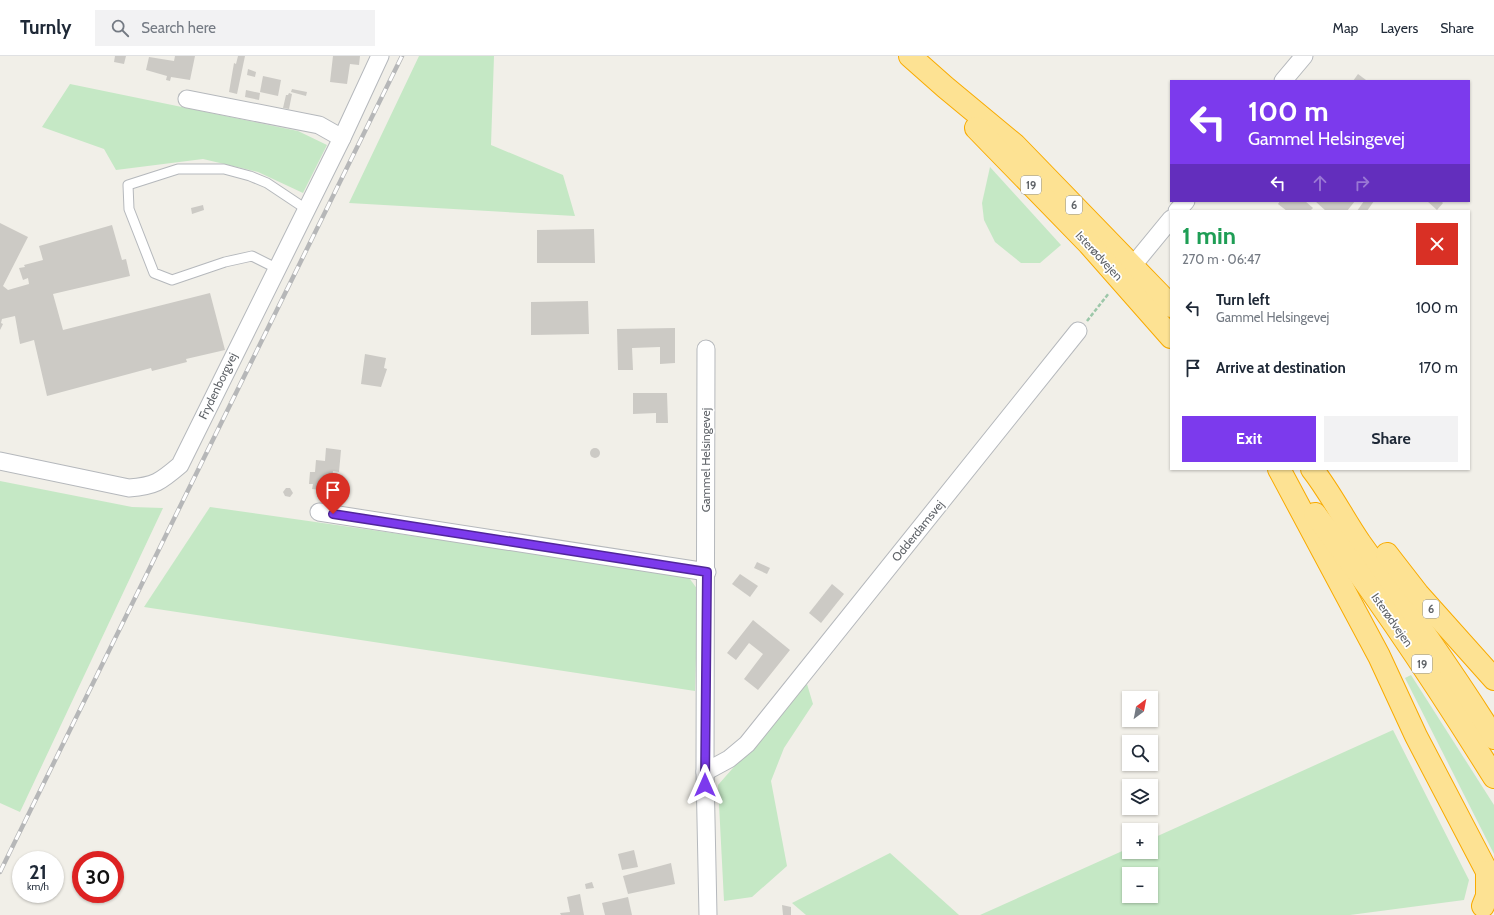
<!DOCTYPE html>
<html lang="en">
<head>
<meta charset="utf-8">
<style>
  body { margin:0; font-family:Cabin,sans-serif; background:#f2f2f3; color:#1f2937; height:100vh; display:flex; flex-direction:column; font-size:15px; white-space:nowrap }
  * { box-sizing:border-box; margin:0 }
  p { font-size:13px; color:#747a83 }
  .icon { flex:none; width:22px; height:22px; fill:none; stroke:currentColor; stroke-width:2; stroke-linecap:round; stroke-linejoin:round }
  .map { position:relative; flex:1; overflow:hidden }
  .side { position:absolute; left:1170px; top:154px; width:300px; height:260px; display:flex; flex-direction:column; background:#fff; border-radius:0px; box-shadow:0 1px 3px #0004 }
  .side>* { flex:none }
  .top-card { position:absolute; left:1170px; top:24px; width:300px; height:122px; border-radius:0px; box-shadow:0 1px 3px #0004; background:#7c3aed; color:#fff; overflow:hidden }
  .needle { width:26px; rotate:32deg }
  .fabs { position:absolute; left:1122px; top:635px; display:grid; gap:8px }
  .fabs a { display:grid; place-items:center; width:36px; height:36px; border-radius:0px; background:#fff; box-shadow:0 1px 3px #0004; font-size:20px }
  .speed { position:absolute; left:12px; top:795px; display:flex; gap:8px; font-size:20px; font-weight:700; text-align:center }
  .speed>* { display:grid; place-content:center; width:52px; height:52px; border-radius:50%; background:#fff; box-shadow:0 1px 3px #0004; line-height:1 }
  .speed small { font-size:10px; font-weight:400 }
  .speed .limit { border:6px solid #d22; background:#fff; color:#111 }
  .pin { position:absolute; display:grid; place-items:center; width:34px; height:34px; color:#fff; margin:-41px -17px; border-radius:50% 50% 50% 0; rotate:-45deg; box-shadow:0 0 4px #0007 }
  .pin .icon { rotate:45deg }
  .me { position:absolute; width:44px; margin:-22px; rotate:0deg; stroke-linejoin:round; filter:drop-shadow(0 0 3px #0008) }
  .turn { display:flex; align-items:center; gap:14px; height:84px; padding:0 12px; font-size:18px }
  .turn .icon { width:52px; height:52px; stroke-width:2.5 }
  .turn b { display:block; font-size:28px; line-height:34px }
  .lanes { display:flex; align-items:center; height:38px; padding:0 12px; background:#0003; justify-content:center; gap:20px; direction:ltr }
  .lanes .off { opacity:.35 }
  .round { display:grid; place-items:center; flex:none; width:42px; height:42px; border-radius:0px; background:#f2f2f3 }
  .head { display:flex; align-items:center; justify-content:space-between; height:68px; padding:0 12px }
  h1 { font-size:24px; font-weight:700; line-height:30px; color:#1e9e55 }
  .primary-button { display:flex; gap:8px; margin-top:auto; padding:8px 12px }
  .primary-button a { flex:1; height:46px; border-radius:0px; background:#7c3aed; color:#fff; font-size:16px; font-weight:700; line-height:46px; text-align:center }
  .primary-button a+a { background:#f2f2f3; color:#1f2937 }
  ul { padding:0; list-style:none }
  li { display:flex; align-items:center; gap:12px; height:60px; padding:0 12px }
  li div { flex:1 }
  li b { display:block; font-size:15px }
  li em { font-style:normal }
  header { display:flex; align-items:center; gap:24px; box-sizing:border-box; height:56px; padding:0 20px; background:#fff; border-bottom:1px solid #e0e1e3 }
  header strong { font-size:19px }
  nav { display:flex; gap:22px; margin-inline-start:auto; font-size:14px }
  .search { width:280px; height:36px; background:#f2f2f3; display:flex; align-items:center; gap:10px; box-sizing:border-box; padding:0 14px; border-radius:0px; color:#747a83; font-size:15px }
  .map>svg:first-child { display:block }
  .green { fill:#c5e8c5; fill-rule:evenodd }
  .building { fill:#cccac5 }
  .lines { fill:none; stroke-linecap:round; stroke-linejoin:round }
  .lane-casing { stroke:#b5b8bc; stroke-width:11 }
  .street-casing { stroke:#b5b8bc; stroke-width:19 }
  .highway-casing { stroke:#f9ab00; stroke-width:24 }
  .path { stroke:#9cc7a9; stroke-width:2.5; stroke-dasharray:4 2; stroke-linecap:butt }
  .lane { stroke:#fff; stroke-width:9 }
  .street { stroke:#fff; stroke-width:17 }
  .highway { stroke:#fde293; stroke-width:22 }
  .rail-casing { stroke:#b6b7b8; stroke-width:4.5 }
  .rail { stroke:#fff; stroke-width:3; stroke-dasharray:9; stroke-linecap:butt }
  .route-casing { stroke:#51269a; stroke-width:10 }
  .route { stroke:#7c3aed; stroke-width:7 }
  .labels { text-anchor:middle; stroke-width:3.5; stroke-linejoin:round; paint-order:stroke }
  .shield { fill:#fff; stroke:#8f9295; stroke-width:1 }
  .shield-label { font-size:11px; font-weight:bold; fill:#5f6368 }
  .street-label { font-size:12px; fill:#5f6368; stroke:#fff }
</style>
</head>
<body>
<header>
<strong>Turnly</strong>
<div class="search"><svg class="icon" aria-label="search" viewBox="0 0 24 24"><circle cx="10" cy="10" r="6"/><path d="M15 15l6 6"/></svg>Search here</div>
<nav><a>Map</a><a>Layers</a><a>Share</a></nav>
</header>
<div class="map">
<svg width="1494" height="859" viewBox="0 0 1494 859">
  <rect width="100%" height="100%" fill="#f1efe8"/>
  <g class="green">
    <path d="M 419,0 L 494,0 L 491,89 L 563,119 L 575,160 L 349,147 Z"/>
    <path d="M 70,28 L 298,75 L 327,89 L 303,137 L 258,116 L 203,103 L 116,114 L 104,93 L 42,71 Z"/>
    <path d="M 990,111 L 1061,189 L 1040,207 L 1021,207 L 995,186 L 984,164 L 982,147 Z"/>
    <path d="M 0,425 L 132,451 L 163,452 L 20,756 L 0,747 Z"/>
    <path d="M 210,451 L 687,519 L 698,534 L 695,635 L 144,551 Z"/>
    <path d="M 1411,619 L 1494,749 L 1494,798 L 1405,622 Z"/>
    <path d="M 807,628 L 813,648 L 784,692 L 771,725 L 787,810 L 752,841 L 724,845 L 718,729 Z"/>
    <path d="M 1393,674 L 1469,824 L 1464,844 L 1350,859 L 980,859 L 1129,792 L 1129,796 L 1151,796 L 1151,783 ZM 1129,818 L 1151,818 L 1151,840 L 1129,840 Z"/>
    <path d="M 890,797 L 959,859 L 806,859 L 792,847 Z"/>
  </g>
  <g class="building">
    <path d="M 115,0 L 126,0 L 124,8 L 114,6 Z"/>
    <path d="M 175,0 L 195,0 L 190,24 L 171,21 L 170,25 L 166,24 L 167,20 L 146,14 L 149,1 L 174,5 Z"/>
    <path d="M 238,0 L 245,0 L 237,38 L 229,36 L 234,7 L 236,8 Z"/>
    <path d="M 333,0 L 360,0 L 359,9 L 350,8 L 347,28 L 330,26 Z"/>
    <path d="M 248,13 L 256,16 L 255,21 L 247,19 Z"/>
    <path d="M 1358,18 L 1366,24 L 1365,25 L 1353,25 Z"/>
    <path d="M 263,20 L 281,24 L 278,40 L 260,36 Z"/>
    <path d="M 292,33 L 307,36 L 306,40 L 291,36 Z"/>
    <path d="M 246,34 L 260,37 L 259,44 L 245,41 Z"/>
    <path d="M 289,37 L 292,38 L 289,53 L 283,52 L 286,39 L 288,39 Z"/>
    <path d="M 1280,145 L 1305,145 L 1313,152 L 1310,155 L 1287,155 L 1278,148 Z"/>
    <path d="M 1315,145 L 1355,145 L 1347,155 L 1326,155 Z"/>
    <path d="M 1364,145 L 1374,145 L 1367,155 L 1357,155 Z"/>
    <path d="M 1427,145 L 1441,145 L 1443,147 L 1437,154 Z"/>
    <path d="M 203,149 L 204,154 L 192,158 L 191,152 Z"/>
    <path d="M 0,167 L 28,181 L 3,230 L 8,234 L 29,228 L 28,222 L 23,224 L 19,212 L 25,211 L 24,209 L 43,204 L 39,190 L 112,169 L 122,204 L 126,203 L 130,220 L 53,238 L 63,274 L 210,237 L 225,294 L 186,303 L 187,306 L 152,315 L 151,312 L 47,340 L 34,284 L 20,288 L 15,260 L 2,263 L 1,267 L 3,268 L 0,274 Z"/>
    <path d="M 594,173 L 595,207 L 537,207 L 537,174 Z"/>
    <path d="M 588,245 L 589,278 L 531,279 L 531,246 Z"/>
    <path d="M 675,272 L 675,307 L 660,308 L 660,291 L 632,292 L 633,314 L 618,314 L 617,273 Z"/>
    <path d="M 365,298 L 386,302 L 384,312 L 387,313 L 381,331 L 361,328 Z"/>
    <path d="M 633,337 L 667,337 L 668,367 L 656,367 L 656,357 L 633,358 Z"/>
    <circle cx="595" cy="397" r="5"/>
    <path d="M 326,392 L 341,394 L 339,416 L 333,415 L 331,435 L 312,433 L 313,428 L 309,428 L 310,416 L 315,416 L 316,404 L 325,405 Z"/>
    <path d="M 286,432 L 290,432 L 293,437 L 290,441 L 285,440 L 283,436 Z"/>
    <path d="M 757,506 L 770,512 L 767,518 L 754,512 Z"/>
    <path d="M 740,518 L 758,530 L 750,541 L 732,528 Z"/>
    <path d="M 832,528 L 844,538 L 821,567 L 809,557 Z"/>
    <path d="M 753,564 L 790,594 L 758,634 L 744,623 L 763,598 L 749,587 L 736,604 L 727,597 Z"/>
    <path d="M 634,794 L 638,811 L 622,814 L 618,798 Z"/>
    <path d="M 671,807 L 675,828 L 628,838 L 623,820 Z"/>
    <path d="M 592,826 L 594,832 L 586,833 L 585,828 Z"/>
    <path d="M 580,838 L 584,859 L 561,859 L 560,857 L 570,856 L 567,841 Z"/>
    <path d="M 628,841 L 632,859 L 605,859 L 602,847 Z"/>
    <path d="M 782,849 L 791,851 L 791,859 L 783,859 Z"/>
  </g>
  <g class="lines">
    <g class="lane-casing">
      <path id="lane" d="M 276,212 L 252,200 L 225,206 L 172,224 L 154,217 L 129,153 L 128,129 L 178,113 L 224,113 L 250,120 L 267,127 L 306,153"/>
    </g>
    <g class="street-casing">
      <g id="street">
        <path d="M 1283,25 L 1304,0"/>
        <path d="M 187,43 L 319,69 L 342,82"/>
        <path d="M 1177,155 L 1186,145"/>
        <path d="M 1125,219 L 1171,163"/>
        <path d="M 706,293 L 705,716 L 708,859"/>
        <path d="M 0,405 L 129,432 C 155,430 160,426 180,409 L 342,82 L 380,0"/>
        <path d="M 319,456 L 707,516"/>
        <path d="M 705,716 L 729,703 L 747,688 L 1078,275"/>
      </g>
    </g>
    <g class="highway-casing">
      <g id="highway">
        <path d="M 910,0 L 945,31 L 1015,89 L 1171,250"/>
        <path d="M 976,72 L 1089,188 L 1171,281"/>
        <path d="M 1279,413 L 1379,600 L 1416,680 L 1494,829"/>
        <path d="M 1312,413 C 1330,436 1343,462 1360,487 C 1406,551 1452,615 1494,682"/>
        <path d="M 1315,458 C 1380,543 1438,631 1494,721"/>
        <path d="M 1387,498 L 1418,538 L 1494,623"/>
        <path d="M 1483,850 L 1487,840 L 1487,816"/>
      </g>
    </g>
    <path class="path" d="M 1087,265 L 1109,237"/>
    <use href="#lane" class="lane"/>
    <use href="#street" class="street"/>
    <use href="#highway" class="highway"/>
    <g class="rail-casing">
      <path id="rail" d="M 0,816 L 402,0"/>
    </g>
    <use href="#rail" class="rail"/>
  </g>
  <g class="lines">
    <g class="route-casing">
      <path id="route" d="M 333,458 L 707,516 L 705,729"/>
    </g>
    <use href="#route" class="route"/>
  </g>
  <g class="labels">
    <g class="shield">
      <rect x="1021" y="120" width="20" height="18" rx="3"/>
      <rect x="1066" y="140" width="16" height="18" rx="3"/>
      <rect x="1423" y="544" width="16" height="18" rx="3"/>
      <rect x="1412" y="599" width="20" height="18" rx="3"/>
    </g>
    <g class="shield-label">
      <text x="1031" y="133">19</text>
      <text x="1074" y="153">6</text>
      <text x="1431" y="557">6</text>
      <text x="1422" y="612">19</text>
    </g>
    <g class="street-label">
      <text transform="translate(1099 200) rotate(47)" y="4">Isterødvejen</text>
      <text transform="translate(218 330) rotate(-64)" y="4">Frydenborgvej</text>
      <text transform="translate(706 404) rotate(-90)" y="4">Gammel Helsingevej</text>
      <text transform="translate(918 475) rotate(-51)" y="4">Odderdamsvej</text>
      <text transform="translate(1392 564) rotate(55)" y="4">Isterødvejen</text>
    </g>
  </g>
</svg>
<div class="fabs">
<a><svg class="needle" viewBox="-14 -14 28 28"><path d="M0-13l5 13h-10z" fill="#e53935"/><path d="M0 13l5-13h-10z" fill="#747a83"/></svg></a>
<a><svg class="icon" aria-label="search" viewBox="0 0 24 24"><circle cx="10" cy="10" r="6"/><path d="M15 15l6 6"/></svg></a>
<a><svg class="icon" aria-label="layers" viewBox="0 0 24 24"><path d="M12 4l9 5-9 5-9-5zM3 14l9 5 9-5"/></svg></a>
<a>+</a>
<a>−</a>
</div>
<div class="speed"><div>21<small>km/h</small></div><div class="limit">30</div></div>
<div class="pin" style="left:333px;top:458px;background:#d93025"><svg class="icon" aria-label="arrive" viewBox="0 0 24 24"><path d="M6 21V4h12l-3 4 3 4H6"/></svg></div>
<svg class="me" style="left:705px;top:729px" viewBox="-20 -20 40 40"><path d="M0-17L14 15 0 8-14 15z" fill="#7c3aed" stroke="#fff" stroke-width="4"/></svg>
<div class="top-card">
<div class="turn"><svg class="icon" aria-label="left" viewBox="0 0 24 24"><path d="M17 20v-9H6M10 6l-5 5 5 5"/></svg><div><b>100 m</b>Gammel Helsingevej</div></div>
<div class="lanes"><svg class="icon" aria-label="left" viewBox="0 0 24 24"><path d="M17 20v-9H6M10 6l-5 5 5 5"/></svg><svg class="icon off" aria-label="ahead" viewBox="0 0 24 24"><path d="M12 20V5M6 11l6-6 6 6"/></svg><svg class="icon off" aria-label="right" viewBox="0 0 24 24"><path d="M7 20v-9h11M14 6l5 5-5 5"/></svg></div>
</div>
<section class="side">
<div class="head"><div><h1>1 min</h1><p>270 m · 06:47</p></div><a class="round" style="background:#d93025;color:#fff"><svg class="icon" aria-label="close" viewBox="0 0 24 24"><path d="M6 6l12 12M18 6L6 18"/></svg></a></div>
<ul>
<li><svg class="icon" aria-label="left" viewBox="0 0 24 24"><path d="M17 20v-9H6M10 6l-5 5 5 5"/></svg><div><b>Turn left</b><p>Gammel Helsingevej</p></div><em>100 m</em></li>
<li><svg class="icon" aria-label="arrive" viewBox="0 0 24 24"><path d="M6 21V4h12l-3 4 3 4H6"/></svg><div><b>Arrive at destination</b></div><em>170 m</em></li>
</ul>
<div class="primary-button"><a>Exit</a><a>Share</a></div>
</section>
</div>
</body>
</html>
